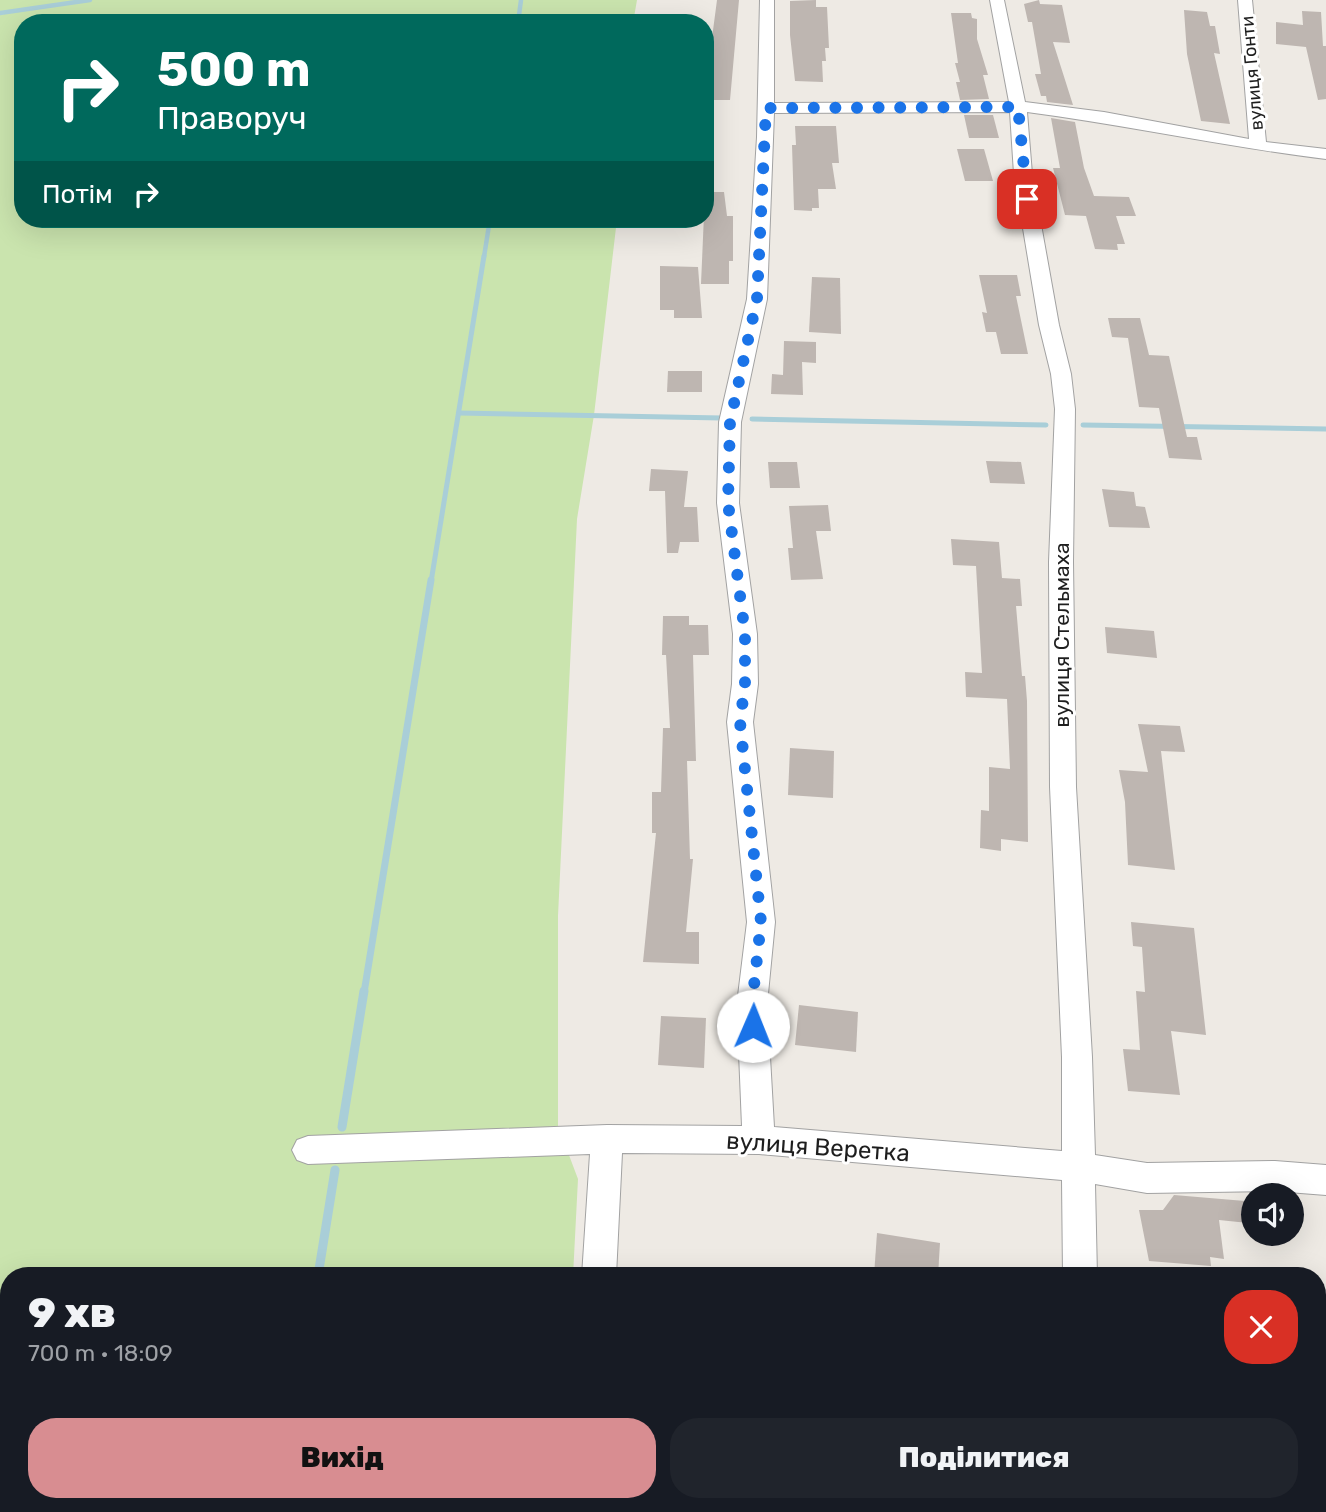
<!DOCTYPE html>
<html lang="uk">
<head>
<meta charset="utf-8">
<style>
  body { margin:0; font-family:Rubik,sans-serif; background:#20242c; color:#f1f3f6; height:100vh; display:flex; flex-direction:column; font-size:26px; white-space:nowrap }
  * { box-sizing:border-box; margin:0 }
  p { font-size:23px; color:#9ea1a6 }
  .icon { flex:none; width:38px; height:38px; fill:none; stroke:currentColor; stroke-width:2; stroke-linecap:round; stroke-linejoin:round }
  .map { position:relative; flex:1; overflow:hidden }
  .details { position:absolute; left:0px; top:1267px; width:1326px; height:245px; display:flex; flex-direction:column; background:#171b24; border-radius:28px 28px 0 0; box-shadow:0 7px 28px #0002 }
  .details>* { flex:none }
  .banner { position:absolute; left:14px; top:14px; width:700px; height:214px; border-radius:28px; box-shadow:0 7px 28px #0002; background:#00695c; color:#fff; overflow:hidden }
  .fabs { position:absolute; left:1241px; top:1183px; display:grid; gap:14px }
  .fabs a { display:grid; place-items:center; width:63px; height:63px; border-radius:50%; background:#171b24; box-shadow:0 7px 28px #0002; font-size:35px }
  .pin { position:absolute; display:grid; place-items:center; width:60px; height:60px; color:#fff; margin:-30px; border-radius:14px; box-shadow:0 4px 10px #0006 }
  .me { position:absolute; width:77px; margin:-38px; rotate:1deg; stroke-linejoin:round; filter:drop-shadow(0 0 5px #0008) }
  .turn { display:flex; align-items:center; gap:24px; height:147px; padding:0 28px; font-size:32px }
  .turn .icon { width:91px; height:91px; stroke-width:2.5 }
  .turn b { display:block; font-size:49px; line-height:60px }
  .then { display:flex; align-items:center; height:66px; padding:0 28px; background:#0003; gap:14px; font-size:26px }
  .round { display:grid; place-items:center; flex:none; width:74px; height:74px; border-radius:28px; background:#20242c }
  .overview { display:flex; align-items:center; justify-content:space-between; height:119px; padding:0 28px }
  h1 { font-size:42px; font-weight:800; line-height:52px }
  .button { display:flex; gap:14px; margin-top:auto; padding:14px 28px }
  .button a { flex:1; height:80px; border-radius:28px; background:#d88d91; color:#111; font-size:28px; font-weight:800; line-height:80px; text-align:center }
  .button a+a { background:#20242c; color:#f1f3f6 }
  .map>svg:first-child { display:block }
  .grass { fill:#cae4ae }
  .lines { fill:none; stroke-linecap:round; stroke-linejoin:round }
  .stream-far3 { stroke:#a9ced8; stroke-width:4.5 }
  .stream-far2 { stroke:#a9ced8; stroke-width:5 }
  .stream-far1 { stroke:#a9ced8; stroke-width:7 }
  .stream { stroke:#a9ced8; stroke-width:9 }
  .building { fill:#beb6b1 }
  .minor-casing { stroke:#a2a2a2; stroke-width:2 }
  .minor { fill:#fff; fill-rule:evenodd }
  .route { stroke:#1a73e8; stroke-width:12; stroke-dasharray:0 21.6 }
  .labels { text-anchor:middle; stroke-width:6; stroke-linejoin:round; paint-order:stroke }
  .far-street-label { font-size:18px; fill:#1e1e1e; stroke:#fff }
  .street-label { font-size:21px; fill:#1e1e1e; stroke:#fff }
  .near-street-label { font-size:24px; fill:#1e1e1e; stroke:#fff }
</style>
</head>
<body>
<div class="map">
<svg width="1326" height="1512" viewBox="0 0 1326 1512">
  <rect width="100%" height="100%" fill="#eeeae4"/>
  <path class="grass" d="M 0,0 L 637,0 L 633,23 L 23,23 L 23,219 L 617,219 L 594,415 L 577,519 L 558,916 L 558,1126 L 578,1179 L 573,1276 L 9,1276 L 9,1503 L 557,1503 L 556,1512 L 0,1512 Z"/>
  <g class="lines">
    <g class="stream-far3">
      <path d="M 0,13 L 90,0"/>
      <path d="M 518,23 L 521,0"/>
      <path d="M 484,257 L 490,219"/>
    </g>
    <g class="stream-far2">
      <path d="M 459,413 L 722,418"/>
      <path d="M 752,419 L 1046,425"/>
      <path d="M 1083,425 L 1326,429"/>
      <path d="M 431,582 L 484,256"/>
    </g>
    <path class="stream-far1" d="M 364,993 L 431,580"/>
    <g class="stream">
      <path d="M 342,1127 L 364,991"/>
      <path d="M 318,1276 L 335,1170"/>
      <path d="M 279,1512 L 281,1503"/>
    </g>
  </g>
  <g class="building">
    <path d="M 717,0 L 739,0 L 730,100 L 711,100 L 710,63 L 705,63 L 705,39 L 712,38 Z"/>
    <path d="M 816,0 L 816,7 L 827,7 L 829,48 L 825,48 L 826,61 L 822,61 L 823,82 L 795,81 L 790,35 L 790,1 Z"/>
    <path d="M 1039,0 L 1040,4 L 1062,5 L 1070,43 L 1053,42 L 1073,105 L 1047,102 L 1046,96 L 1041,96 L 1035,74 L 1041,74 L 1032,22 L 1028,22 L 1024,4 Z"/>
    <path d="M 1184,10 L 1207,12 L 1210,26 L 1215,26 L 1220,54 L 1214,53 L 1230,124 L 1201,121 L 1187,54 Z"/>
    <path d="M 1302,11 L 1321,12 L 1323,46 L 1326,46 L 1326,99 L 1318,100 L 1306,47 L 1276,44 L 1276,22 L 1303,25 Z"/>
    <path d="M 951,13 L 971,13 L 972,18 L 977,19 L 977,39 L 988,75 L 983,75 L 989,99 L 960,100 L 956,82 L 960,82 L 955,63 L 958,63 Z"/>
    <path d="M 964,115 L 993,115 L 999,138 L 969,138 Z"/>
    <path d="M 1051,118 L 1075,122 L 1084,168 L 1094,196 L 1129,197 L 1136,216 L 1116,216 L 1125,244 L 1117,244 L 1118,250 L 1095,249 L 1086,216 L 1065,215 L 1053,168 L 1060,168 Z"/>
    <path d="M 795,126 L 836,126 L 839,163 L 832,163 L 836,189 L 818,189 L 819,208 L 812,208 L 812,211 L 794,210 L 792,145 L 796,145 Z"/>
    <path d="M 957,149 L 984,149 L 993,181 L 965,181 Z"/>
    <path d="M 705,192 L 724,192 L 727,216 L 733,216 L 733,261 L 729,261 L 729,284 L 701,284 Z"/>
    <path d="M 660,266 L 698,267 L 702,318 L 674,318 L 674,310 L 660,310 Z"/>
    <path d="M 979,275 L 1017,275 L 1021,296 L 1016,296 L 1028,354 L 1001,354 L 996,332 L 986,332 L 982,312 L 987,313 Z"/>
    <path d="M 812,277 L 840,278 L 841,334 L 809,332 Z"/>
    <path d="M 1108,318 L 1140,318 L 1149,355 L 1169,356 L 1187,437 L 1197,437 L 1202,460 L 1169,458 L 1159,408 L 1139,407 L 1128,338 L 1112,337 Z"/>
    <path d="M 784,341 L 816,342 L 816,363 L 802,362 L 803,395 L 771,394 L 772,374 L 783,375 Z"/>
    <path d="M 668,371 L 702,371 L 702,392 L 667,392 Z"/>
    <path d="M 986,461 L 1021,462 L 1025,484 L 990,483 Z"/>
    <path d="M 768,462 L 797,462 L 800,488 L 770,488 Z"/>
    <path d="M 651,469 L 688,471 L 684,507 L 697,507 L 699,542 L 680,542 L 678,553 L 667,553 L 665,491 L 649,491 Z"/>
    <path d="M 1102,489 L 1134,492 L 1136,506 L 1145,507 L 1150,528 L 1109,527 Z"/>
    <path d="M 828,505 L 831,531 L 816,531 L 823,579 L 791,580 L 788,548 L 793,548 L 789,506 Z"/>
    <path d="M 951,539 L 999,542 L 1002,578 L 1020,579 L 1022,606 L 1016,606 L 1022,676 L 1025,676 L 1027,701 L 1028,842 L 1001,839 L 1001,851 L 980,848 L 981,810 L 989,811 L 989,767 L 1010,769 L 1007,699 L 966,697 L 965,672 L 982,673 L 976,566 L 953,565 Z"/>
    <path d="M 663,616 L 689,616 L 689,625 L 708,625 L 709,655 L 693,655 L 696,761 L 687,761 L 690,859 L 693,859 L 686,932 L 699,932 L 699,964 L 643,962 L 656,833 L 652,833 L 652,792 L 661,792 L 663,728 L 670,728 L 666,655 L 662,655 Z"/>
    <path d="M 1105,627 L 1154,631 L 1157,658 L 1107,653 Z"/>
    <path d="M 1138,724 L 1180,726 L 1185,752 L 1161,751 L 1175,870 L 1128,865 L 1125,802 L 1119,770 L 1148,772 Z"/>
    <path d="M 790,748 L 834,751 L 833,798 L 788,795 Z"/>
    <path d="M 1131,922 L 1194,928 L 1206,1035 L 1171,1031 L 1180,1095 L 1128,1091 L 1123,1049 L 1140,1050 L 1136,991 L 1145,992 L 1142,947 L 1133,946 Z"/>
    <path d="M 799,1005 L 858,1012 L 856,1052 L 795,1045 Z"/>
    <path d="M 661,1016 L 706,1018 L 704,1068 L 658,1065 Z"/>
    <path d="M 1174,1195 L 1245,1201 L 1248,1223 L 1219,1220 L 1224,1259 L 1210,1257 L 1211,1266 L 1149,1261 L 1139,1210 L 1163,1210 Z"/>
    <path d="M 877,1233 L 940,1243 L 938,1276 L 874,1276 Z"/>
  </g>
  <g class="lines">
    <g class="minor-casing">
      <g id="minor">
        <path d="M 760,0 L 774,0 L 774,103 L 1009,102 L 990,0 L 1004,0 L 1025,102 L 1104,112 L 1249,139 L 1238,0 L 1252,0 L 1266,142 L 1326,149 L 1326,159 C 1226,147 1127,125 1027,112 L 1032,174 L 1059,325 L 1071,374 L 1075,409 L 1073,562 L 1076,787 L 1092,1057 L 1095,1155 L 1147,1163 L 1275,1161 L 1326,1165 L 1326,1195 L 1275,1191 L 1147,1193 L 1095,1184 L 1097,1276 L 1063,1276 L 1062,1180 L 759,1154 L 622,1153 L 616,1276 L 582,1276 L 590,1154 L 308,1164 L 297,1160 L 292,1150 L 297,1140 L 308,1136 L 607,1125 L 742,1126 L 737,1004 L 747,922 L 727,722 L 732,684 L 733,634 L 717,503 L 719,422 L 747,299 L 757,137 ZM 1010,112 L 1014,174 L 1039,325 L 1051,374 L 1055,409 L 1049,562 L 1050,787 L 1062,1057 L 1062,1151 L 774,1127 L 767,1004 L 775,922 L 753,722 L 758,684 L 757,634 L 739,503 L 741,422 L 767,299 L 774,113 Z"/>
        <rect x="566" y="1503" width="38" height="9"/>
        <rect x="1064" y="1503" width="38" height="9"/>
      </g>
    </g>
    <use href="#minor" class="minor"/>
  </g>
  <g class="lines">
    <path class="route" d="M 753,1026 L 752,1004 L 761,922 L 740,722 L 745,684 L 745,634 L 728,503 L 730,422 L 757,299 L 766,108 L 1018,107 L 1027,199"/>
  </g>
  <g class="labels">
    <g class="far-street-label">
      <text transform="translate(1252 73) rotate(-95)" y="6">вулиця Гонти</text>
    </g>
    <g class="street-label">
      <text transform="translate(1062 635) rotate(-90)" y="7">вулиця Стельмаха</text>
    </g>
    <g class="near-street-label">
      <text transform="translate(818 1147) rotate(4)" y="8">вулиця Веретка</text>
    </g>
  </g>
</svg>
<div class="fabs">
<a><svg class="icon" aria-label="sound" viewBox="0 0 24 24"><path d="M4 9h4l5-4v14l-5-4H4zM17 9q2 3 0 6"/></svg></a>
</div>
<div class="pin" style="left:1027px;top:199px;background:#d93025"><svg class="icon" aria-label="arrive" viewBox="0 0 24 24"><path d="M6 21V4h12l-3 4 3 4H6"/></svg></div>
<svg class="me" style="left:753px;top:1026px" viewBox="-20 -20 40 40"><circle r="19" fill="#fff"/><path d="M0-13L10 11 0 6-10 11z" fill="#1a73e8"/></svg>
<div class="banner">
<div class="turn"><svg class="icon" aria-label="right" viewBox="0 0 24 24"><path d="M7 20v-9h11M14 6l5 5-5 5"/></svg><div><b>500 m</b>Праворуч</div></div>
<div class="then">Потім<svg class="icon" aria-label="right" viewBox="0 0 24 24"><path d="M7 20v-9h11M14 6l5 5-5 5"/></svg></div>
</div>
<section class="details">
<div class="overview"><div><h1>9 хв</h1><p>700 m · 18:09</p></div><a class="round" style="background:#d93025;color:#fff"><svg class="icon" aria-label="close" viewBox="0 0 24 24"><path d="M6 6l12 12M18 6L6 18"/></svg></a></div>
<div class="button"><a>Вихід</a><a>Поділитися</a></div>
</section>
</div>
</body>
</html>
